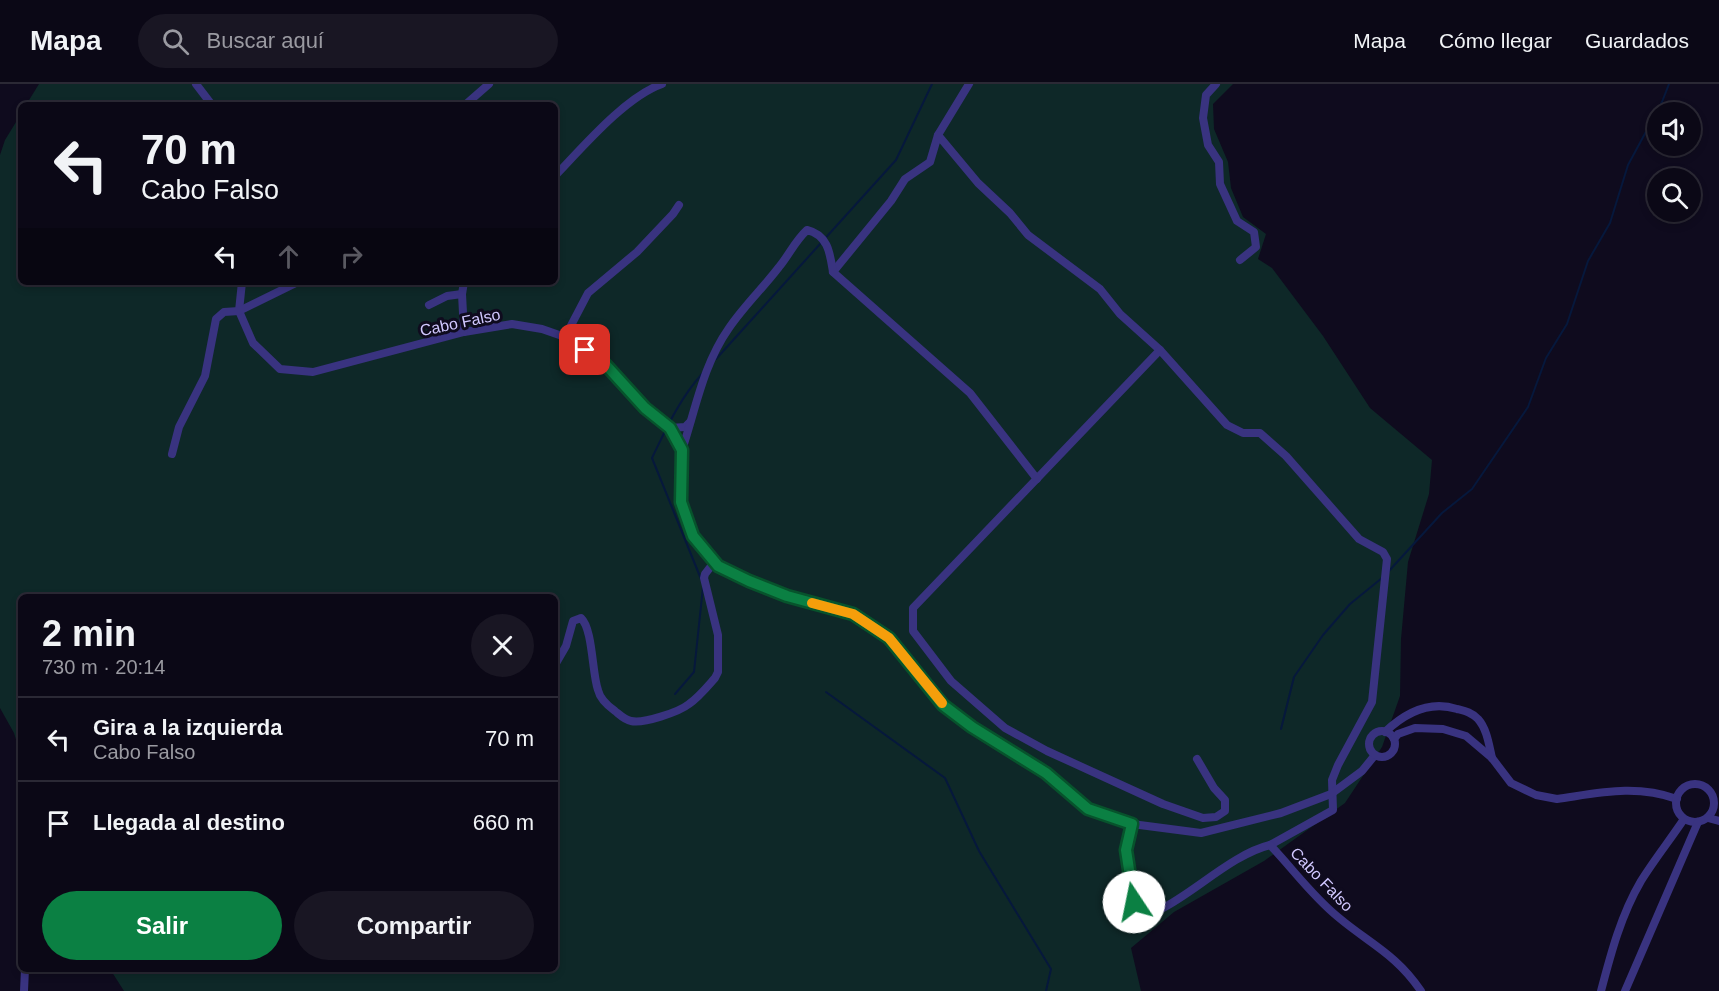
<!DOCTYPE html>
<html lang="es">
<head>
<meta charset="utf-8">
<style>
  body { margin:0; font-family:Helvetica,sans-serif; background:#191623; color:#f1f3f6; height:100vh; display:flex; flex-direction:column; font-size:22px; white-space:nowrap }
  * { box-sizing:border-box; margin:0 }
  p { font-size:20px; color:#9a9aa1 }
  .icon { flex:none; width:33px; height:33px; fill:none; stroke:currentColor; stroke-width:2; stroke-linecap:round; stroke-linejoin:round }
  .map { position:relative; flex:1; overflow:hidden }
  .side { position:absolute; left:18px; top:510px; width:540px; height:378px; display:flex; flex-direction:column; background:#0b0816; border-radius:9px; box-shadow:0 3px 9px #0003,0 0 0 2px #2b2935 }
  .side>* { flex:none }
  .banner { position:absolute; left:18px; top:18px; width:540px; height:183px; border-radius:9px; box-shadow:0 3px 9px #0003,0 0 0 2px #2b2935; background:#0b0816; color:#f1f3f6; overflow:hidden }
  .tools { position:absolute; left:1647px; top:18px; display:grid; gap:12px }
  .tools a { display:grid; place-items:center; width:54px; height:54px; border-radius:50%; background:#0b0816; box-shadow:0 3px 9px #0003,0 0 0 2px #2b2935; font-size:30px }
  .pin { position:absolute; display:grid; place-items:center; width:51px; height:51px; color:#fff; margin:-26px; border-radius:12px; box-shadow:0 3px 9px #0006 }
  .me { position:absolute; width:66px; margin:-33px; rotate:349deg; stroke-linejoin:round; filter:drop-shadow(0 0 4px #0008) }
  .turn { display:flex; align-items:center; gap:21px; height:126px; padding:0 24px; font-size:27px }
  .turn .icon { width:78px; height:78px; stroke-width:2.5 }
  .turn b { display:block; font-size:42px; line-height:51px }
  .lanes { display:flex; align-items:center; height:57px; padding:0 24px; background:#0003; justify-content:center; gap:30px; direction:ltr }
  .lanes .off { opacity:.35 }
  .round { display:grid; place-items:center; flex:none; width:63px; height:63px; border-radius:32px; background:#191623 }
  .summary { display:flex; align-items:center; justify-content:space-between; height:102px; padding:0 24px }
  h1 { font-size:36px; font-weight:800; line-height:45px }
  .cta { display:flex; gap:12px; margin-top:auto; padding:12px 24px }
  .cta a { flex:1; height:69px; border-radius:36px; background:#0b8043; color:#fff; font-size:24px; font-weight:800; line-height:69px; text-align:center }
  .cta a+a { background:#191623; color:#f1f3f6 }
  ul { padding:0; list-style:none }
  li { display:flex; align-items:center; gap:18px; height:84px; padding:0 24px; border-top:2px solid #2b2935 }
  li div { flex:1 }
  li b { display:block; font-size:22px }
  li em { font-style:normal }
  header { display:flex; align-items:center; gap:36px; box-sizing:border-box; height:84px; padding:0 30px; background:#0b0816; border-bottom:2px solid #2b2935 }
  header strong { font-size:28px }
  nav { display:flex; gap:33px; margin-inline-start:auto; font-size:21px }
  .search { width:420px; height:54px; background:#191623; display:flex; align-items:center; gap:15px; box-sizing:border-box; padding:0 21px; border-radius:33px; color:#9a9aa1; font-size:22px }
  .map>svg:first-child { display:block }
  .green { fill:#0e2828 }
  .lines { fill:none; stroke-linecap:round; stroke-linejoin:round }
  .stream { stroke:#06183c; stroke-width:2 }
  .minor { stroke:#393380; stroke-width:8 }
  .route-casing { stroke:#07532c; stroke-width:15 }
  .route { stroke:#0b8043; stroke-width:10 }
  .slow { stroke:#f59e0b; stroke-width:10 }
  .labels { text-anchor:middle; stroke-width:6; stroke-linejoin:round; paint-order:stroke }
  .street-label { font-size:16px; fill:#d1c8ff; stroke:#0f0b1e }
</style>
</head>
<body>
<header>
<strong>Mapa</strong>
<div class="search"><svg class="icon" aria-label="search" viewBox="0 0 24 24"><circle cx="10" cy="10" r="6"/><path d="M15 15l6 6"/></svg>Buscar aquí</div>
<nav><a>Mapa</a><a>Cómo llegar</a><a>Guardados</a></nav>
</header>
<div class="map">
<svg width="1719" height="907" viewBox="0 0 1719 907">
  <rect width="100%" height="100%" fill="#0f0b1e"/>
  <path class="green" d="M 39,0 L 1233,0 L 1213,20 L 1214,45 L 1228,78 L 1231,104 L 1243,133 L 1266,150 L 1258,175 L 1272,184 L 1323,252 L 1370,324 L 1432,376 L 1429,410 L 1408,478 L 1401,555 L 1400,612 L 1382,663 L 1345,719 L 1264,777 L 1174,828 L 1131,864 L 1141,907 L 124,907 L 110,885 L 555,885 L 555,513 L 21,513 L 21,671 L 14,649 L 0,624 L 0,71 L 5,56 L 21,30 L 21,198 L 555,198 L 555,21 L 26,21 Z"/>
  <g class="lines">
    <g class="stream">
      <path d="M 716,275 L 896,76 L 932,0"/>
      <path d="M 1388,488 L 1442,429 L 1472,405 L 1528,323 L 1546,274 L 1567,240 L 1588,177 L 1610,139 L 1628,81 L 1662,18 L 1669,0"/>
      <path d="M 701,495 L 652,374 C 666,345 680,314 702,290"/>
      <path d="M 826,608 L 945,694 L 979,767 L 1051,885 L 1046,907"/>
      <path d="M 675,610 L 694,588 L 703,503"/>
      <path d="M 1281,645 L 1294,593 L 1323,551 L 1350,520 L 1382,494"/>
    </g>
    <g class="minor">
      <path d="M 196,0 L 212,21"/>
      <path d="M 1216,0 L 1206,11 L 1203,34 L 1208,61 L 1219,78 L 1220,100 L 1237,137 L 1254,148 L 1256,163 L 1240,176"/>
      <path d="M 465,21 L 489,0"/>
      <path d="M 938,51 L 969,0"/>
      <path d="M 555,92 C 582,64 625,13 662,0"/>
      <path d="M 833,188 L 891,117 L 905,95 L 930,78 L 938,51 L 978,99 L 1010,129 L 1028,151 L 1100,205 L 1120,230 L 1160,266 L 1227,341 L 1243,349 L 1260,349 L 1286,372 L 1359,455 L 1383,468 L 1387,475 L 1372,618 L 1338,681 L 1332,696 L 1333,726 L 1270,761"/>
      <path d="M 242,198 L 239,227 L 253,259 L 280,285 L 313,288 L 464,248 L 512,240 L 542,245 L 565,253 L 605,280 L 645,324 L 670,344 L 682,366 L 681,418 L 693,452 L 718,482"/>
      <path d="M 429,221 L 447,212 L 462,210"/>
      <path d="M 464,248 L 462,210 L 464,198"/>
      <path d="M 565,253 L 588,209 L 637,168 L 673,130 L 679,121"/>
      <path d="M 1160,266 L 913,524 L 913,547 L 951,597 L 1005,644 L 1047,667 L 1163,720 L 1203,734 L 1216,733 L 1225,727 L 1225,716 L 1214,704 L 1197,675"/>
      <path d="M 670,344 L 685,343 L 690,338"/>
      <path d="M 682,366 C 696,324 703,281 729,244 C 744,222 763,204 779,183 C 789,171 795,157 807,146 C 828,151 830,169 833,188 L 970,309 L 1037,395"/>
      <path d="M 172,370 L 179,343 L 205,292 L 216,235 L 224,228 L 239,227 L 298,198"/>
      <path d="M 555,581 L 566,562 L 573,537 L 581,534 C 593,545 592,590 598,606 C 600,615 608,622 615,627 C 620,631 625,636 631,637 C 643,640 679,628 689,620 C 699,613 707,603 715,594 L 718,588 L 718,551 L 704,494 L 705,490 L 712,481 L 718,482 L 749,497 L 787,512 L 853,530 L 889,554 L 943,621 L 972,643 L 1046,689 L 1088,725 L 1132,740 L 1201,749 L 1281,729 L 1331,710 L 1362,687 L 1375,671"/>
      <circle cx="1382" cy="660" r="13"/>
      <path d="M 1385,648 C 1405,629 1429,616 1457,625 C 1465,627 1471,628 1478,635 C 1487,645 1489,661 1492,674"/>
      <path d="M 1394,655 L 1398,650 L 1415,644 L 1443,645 L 1466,652 L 1492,674 L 1511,699 L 1536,711 L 1557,715 C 1599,709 1635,700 1677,715"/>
      <circle cx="1695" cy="719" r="19"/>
      <path d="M 1708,734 L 1719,737"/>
      <path d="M 1132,740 C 1130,748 1127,756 1126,764 C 1125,782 1131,811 1139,827 C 1147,829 1154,829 1161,825 C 1195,808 1233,770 1270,761 C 1293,785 1312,812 1338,833 C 1370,860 1396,870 1421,907"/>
      <path d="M 24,907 L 25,885"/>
      <path d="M 1601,907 C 1611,869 1621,831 1641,797 C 1654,776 1670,756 1684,735"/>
      <path d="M 1625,907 L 1698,738"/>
    </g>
  </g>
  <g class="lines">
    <g class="route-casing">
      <path id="route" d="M 585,266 L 605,280 L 645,324 L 670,344 L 682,366 L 681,418 L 693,452 L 718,482 L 749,497 L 787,512 L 853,530 L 889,554 L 943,621 L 972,643 L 1046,689 L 1088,725 L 1132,740 L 1126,766 L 1134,818"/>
    </g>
    <use href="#route" class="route"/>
    <path class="slow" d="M 812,519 L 853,530 L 889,554 L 942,619"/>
  </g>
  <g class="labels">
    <g class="street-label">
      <text transform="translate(460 238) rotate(-12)" y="6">Cabo Falso</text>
      <text transform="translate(1322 795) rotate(46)" y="6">Cabo Falso</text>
    </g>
  </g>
</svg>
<div class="tools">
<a><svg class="icon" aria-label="sound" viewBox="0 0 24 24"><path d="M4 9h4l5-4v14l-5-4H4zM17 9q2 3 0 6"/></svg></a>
<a><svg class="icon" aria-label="search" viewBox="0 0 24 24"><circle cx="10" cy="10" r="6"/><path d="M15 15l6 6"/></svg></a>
</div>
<div class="pin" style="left:585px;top:266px;background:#d93025"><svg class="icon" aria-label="arrive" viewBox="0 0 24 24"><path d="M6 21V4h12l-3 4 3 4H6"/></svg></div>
<svg class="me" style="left:1134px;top:818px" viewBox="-20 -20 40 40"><circle r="19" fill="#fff"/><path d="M0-13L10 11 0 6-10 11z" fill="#0b8043"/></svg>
<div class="banner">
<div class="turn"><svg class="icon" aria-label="left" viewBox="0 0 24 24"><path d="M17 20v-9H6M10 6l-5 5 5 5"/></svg><div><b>70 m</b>Cabo Falso</div></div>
<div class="lanes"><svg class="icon" aria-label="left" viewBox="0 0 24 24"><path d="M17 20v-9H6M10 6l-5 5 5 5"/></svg><svg class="icon off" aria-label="ahead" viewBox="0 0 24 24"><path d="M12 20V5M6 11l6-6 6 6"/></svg><svg class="icon off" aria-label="right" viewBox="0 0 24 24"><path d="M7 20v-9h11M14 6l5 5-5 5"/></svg></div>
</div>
<section class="side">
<div class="summary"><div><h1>2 min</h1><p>730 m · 20:14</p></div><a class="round"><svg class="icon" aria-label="close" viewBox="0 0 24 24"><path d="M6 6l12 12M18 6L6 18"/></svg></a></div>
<ul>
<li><svg class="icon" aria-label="left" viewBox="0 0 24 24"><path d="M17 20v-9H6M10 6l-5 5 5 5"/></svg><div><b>Gira a la izquierda</b><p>Cabo Falso</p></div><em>70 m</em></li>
<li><svg class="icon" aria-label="arrive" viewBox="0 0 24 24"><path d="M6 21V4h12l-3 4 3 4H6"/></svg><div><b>Llegada al destino</b></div><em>660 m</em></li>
</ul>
<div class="cta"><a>Salir</a><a>Compartir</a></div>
</section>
</div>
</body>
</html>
